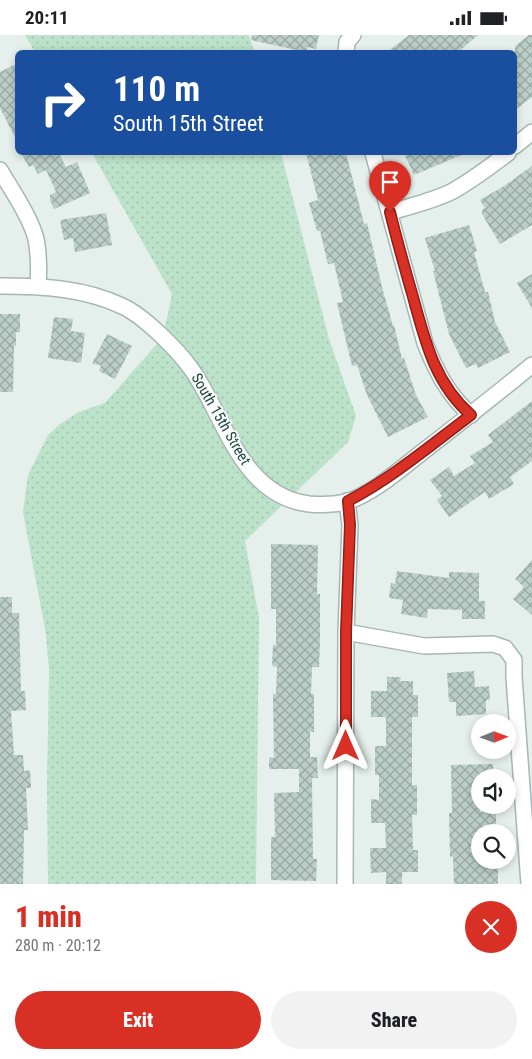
<!DOCTYPE html>
<html lang="en">
<head>
<meta charset="utf-8">
<style>
  body { margin:0; font-family:"Roboto Condensed",sans-serif; background:#f2f2f2; color:#202124; height:100vh; display:flex; flex-direction:column; font-size:19px; white-space:nowrap }
  * { box-sizing:border-box; margin:0 }
  p { font-size:16px; color:#757577 }
  .icon { flex:none; width:28px; height:28px; fill:none; stroke:currentColor; stroke-width:2; stroke-linecap:round; stroke-linejoin:round }
  .map { position:relative; height:849px; overflow:hidden }
  .drawer { display:flex; flex-direction:column; background:#fff; flex:1 }
  .drawer>* { flex:none }
  .hud { position:absolute; left:15px; top:15px; width:502px; height:105px; border-radius:8px; box-shadow:0 2px 8px #0003; background:#1a4fa0; color:#fff; overflow:hidden }
  .needle { width:32px; rotate:89deg }
  .buttons { position:absolute; left:471px; top:679px; display:grid; gap:10px }
  .buttons a { display:grid; place-items:center; width:45px; height:45px; border-radius:50%; background:#fff; box-shadow:0 2px 8px #0003; font-size:25px }
  .pin { position:absolute; display:grid; place-items:center; width:42px; height:42px; color:#fff; margin:-51px -21px; border-radius:50% 50% 50% 0; rotate:-45deg; box-shadow:0 0 5px #0007 }
  .pin .icon { rotate:45deg }
  .me { position:absolute; width:55px; margin:-28px; rotate:0deg; stroke-linejoin:round; filter:drop-shadow(0 0 4px #0008) }
  .turn { display:flex; align-items:center; gap:18px; height:105px; padding:0 15px; font-size:22px }
  .turn .icon { width:65px; height:65px; stroke-width:2.5 }
  .turn b { display:block; font-size:35px; line-height:42px }
  .round { display:grid; place-items:center; flex:none; width:52px; height:52px; border-radius:26px; background:#f2f2f2 }
  .head { display:flex; align-items:center; justify-content:space-between; height:85px; padding:0 15px }
  h1 { font-size:30px; font-weight:800; line-height:38px; color:#d93025 }
  .button { display:flex; gap:10px; margin-top:auto; padding:10px 15px }
  .button a { flex:1; height:58px; border-radius:30px; background:#d93025; color:#fff; font-size:20px; font-weight:800; line-height:58px; text-align:center }
  .button a+a { background:#f2f2f2; color:#202124 }
  .status { display:flex; justify-content:space-between; align-items:center; height:35px; padding:0 25px; background:#fff; direction:ltr }
  .status svg { height:14px; fill:currentColor }
  .map>svg:first-child { display:block }
  .grass { fill:url(#grass-dots) }
  .building { fill:url(#building-cross-hatch) }
  .lines { fill:none; stroke-linecap:round; stroke-linejoin:round }
  .minor-casing { stroke:#a6b8b4; stroke-width:18 }
  .minor { stroke:#fff; stroke-width:15 }
  .route-casing { stroke:#8d1f18; stroke-width:12 }
  .route { stroke:#d93025; stroke-width:9 }
  .labels { text-anchor:middle; stroke-width:4; stroke-linejoin:round; paint-order:stroke }
  .street-label { font-size:15px; fill:#21443e; stroke:#f6fbf9 }
</style>
</head>
<body>
<div class="status"><b>20:11</b><svg viewBox="0 0 49 12"><path d="M0 12V9h3v3zM5 12V6h3v6zM10 12V3h3v9zM15 12V0h3v12zM26 1h20v11H26zM47 4h2v5h-2z"/></svg></div>
<div class="map">
<svg width="532" height="849" viewBox="0 0 532 849">
  <defs>
    <pattern id="grass-dots" width="8" height="8" patternUnits="userSpaceOnUse" patternTransform="scale(1.25)"><rect width="8" height="8" fill="#bce2ca"/><path d="M2 2h.1M6 6h.1" fill="none" stroke="#a1c3af" stroke-width="1.8" stroke-linecap="round"/></pattern>
    <pattern id="building-cross-hatch" width="8" height="8" patternUnits="userSpaceOnUse" patternTransform="scale(1.25)"><rect width="8" height="8" fill="#bccec8"/><path d="M0 0l8 8M0 8l8-8" fill="none" stroke="#98a9a4"/></pattern>
  </defs>
  <rect width="100%" height="100%" fill="#e5efec"/>
  <g class="grass">
    <path d="M 25,0 L 249,0 L 254,17 L 35,17 Z"/>
    <path d="M 92,118 L 281,118 L 329,304 L 356,381 L 348,407 L 245,506 L 259,583 L 256,849 L 48,849 L 47,751 L 49,635 L 46,599 L 23,477 L 28,440 L 48,400 L 60,389 L 79,377 L 105,368 L 163,302 L 172,259 Z"/>
  </g>
  <g class="building">
    <path d="M 252,0 L 319,0 L 316,14 L 307,12 L 306,17 L 251,5 Z"/>
    <path d="M 409,0 L 478,0 L 457,18 L 386,18 Z"/>
    <path d="M 529,0 L 532,0 L 532,62 L 515,75 L 515,11 Z"/>
    <path d="M 18,28 L 18,108 L 0,73 L 0,37 Z"/>
    <path d="M 21,118 L 59,118 L 66,132 L 77,127 L 90,158 L 54,174 L 50,165 L 50,160 L 56,157 L 46,135 L 38,139 L 33,130 L 29,132 Z"/>
    <path d="M 306,118 L 346,118 L 364,189 L 367,188 L 382,252 L 393,291 L 394,290 L 402,324 L 404,323 L 416,360 L 428,382 L 388,402 L 367,360 L 357,330 L 352,331 L 337,268 L 343,267 L 334,228 L 328,229 L 320,196 L 317,196 L 309,168 L 318,165 Z"/>
    <path d="M 404,118 L 466,118 L 414,140 Z"/>
    <path d="M 532,131 L 532,190 L 500,209 L 482,179 L 482,175 L 485,173 L 480,165 L 504,151 Z"/>
    <path d="M 106,178 L 112,210 L 75,217 L 73,203 L 64,205 L 60,185 Z"/>
    <path d="M 469,190 L 477,216 L 474,217 L 485,257 L 488,257 L 495,287 L 510,317 L 478,333 L 476,329 L 466,333 L 449,299 L 433,236 L 435,236 L 425,203 Z"/>
    <path d="M 532,239 L 532,273 L 517,248 Z"/>
    <path d="M 0,279 L 20,279 L 20,297 L 16,297 L 16,311 L 14,311 L 13,357 L 0,357 Z"/>
    <path d="M 54,282 L 73,284 L 71,296 L 85,298 L 81,328 L 48,323 Z"/>
    <path d="M 107,299 L 132,311 L 115,344 L 99,336 L 101,330 L 92,329 Z"/>
    <path d="M 532,366 L 532,426 L 510,442 L 514,449 L 489,464 L 485,457 L 449,482 L 437,465 L 442,461 L 430,445 L 449,432 L 454,441 L 475,428 L 470,421 L 493,407 L 488,400 Z"/>
    <path d="M 271,509 L 318,510 L 317,559 L 320,559 L 320,606 L 319,632 L 312,632 L 311,659 L 314,659 L 314,697 L 310,697 L 310,722 L 317,722 L 318,743 L 312,743 L 313,824 L 317,824 L 316,846 L 271,845 L 271,802 L 275,802 L 274,758 L 299,757 L 299,734 L 269,734 L 269,722 L 274,723 L 273,659 L 276,659 L 277,632 L 272,631 L 273,610 L 276,610 L 276,574 L 271,574 Z"/>
    <path d="M 532,525 L 532,580 L 513,564 L 524,552 L 515,544 Z"/>
    <path d="M 397,536 L 449,543 L 449,537 L 479,538 L 479,566 L 485,566 L 485,584 L 462,584 L 462,575 L 428,574 L 427,583 L 401,579 L 403,565 L 389,563 L 391,548 L 395,549 Z"/>
    <path d="M 0,562 L 12,562 L 12,578 L 19,578 L 21,656 L 25,656 L 26,675 L 11,676 L 14,720 L 23,720 L 24,736 L 30,735 L 31,753 L 26,753 L 28,795 L 24,795 L 23,849 L 0,849 Z"/>
    <path d="M 474,636 L 475,652 L 489,651 L 490,665 L 486,665 L 486,679 L 456,681 L 456,667 L 449,667 L 447,638 Z"/>
    <path d="M 387,642 L 401,642 L 400,646 L 413,646 L 413,660 L 418,660 L 418,682 L 412,682 L 412,750 L 417,750 L 417,780 L 412,780 L 413,815 L 418,815 L 418,837 L 402,837 L 402,849 L 386,849 L 386,837 L 371,838 L 370,813 L 386,813 L 385,788 L 371,788 L 371,764 L 379,765 L 379,740 L 375,740 L 375,711 L 386,711 L 386,682 L 371,682 L 371,656 L 387,656 Z"/>
    <path d="M 493,729 L 493,742 L 480,742 L 480,777 L 496,776 L 496,790 L 485,790 L 485,798 L 480,798 L 480,826 L 498,825 L 498,849 L 454,849 L 453,821 L 450,822 L 449,778 L 452,778 L 451,730 Z"/>
  </g>
  <g class="lines">
    <g class="minor-casing">
      <g id="minor">
        <path d="M 346,18 L 347,7 L 353,0"/>
        <path d="M 515,111 L 532,97"/>
        <path d="M 373,118 L 425,308 C 436,336 448,360 471,380"/>
        <path d="M 0,135 C 11,154 31,183 36,204 C 39,220 39,236 38,251"/>
        <path d="M 390,177 C 411,171 433,166 453,156 C 472,145 491,131 508,118"/>
        <path d="M 0,251 C 42,251 84,253 122,271 C 144,281 178,315 192,335 C 225,382 241,461 309,469 C 321,470 333,470 346,467 C 372,460 404,431 425,415 C 461,387 497,359 532,330"/>
        <path d="M 346,597 L 424,611 L 493,609 L 505,613 L 514,625 L 514,642 L 529,849"/>
        <path d="M 345,849 L 346,597 L 350,490 L 347,466"/>
      </g>
    </g>
    <use href="#minor" class="minor"/>
  </g>
  <g class="lines">
    <g class="route-casing">
      <path id="route" d="M 346,711 L 346,597 L 350,490 L 348,466 C 392,443 431,410 471,380 C 435,349 425,306 413,262 C 405,234 397,206 390,177"/>
    </g>
    <use href="#route" class="route"/>
  </g>
  <g class="labels">
    <g class="street-label">
      <text transform="translate(221 384) rotate(60)" y="5">South 15th Street</text>
    </g>
  </g>
</svg>
<div class="buttons">
<a><svg class="needle" viewBox="-14 -14 28 28"><path d="M0-13l5 13h-10z" fill="#e53935"/><path d="M0 13l5-13h-10z" fill="#757577"/></svg></a>
<a><svg class="icon" aria-label="sound" viewBox="0 0 24 24"><path d="M4 9h4l5-4v14l-5-4H4zM17 9q2 3 0 6"/></svg></a>
<a><svg class="icon" aria-label="search" viewBox="0 0 24 24"><circle cx="10" cy="10" r="6"/><path d="M15 15l6 6"/></svg></a>
</div>
<div class="pin" style="left:390px;top:177px;background:#d93025"><svg class="icon" aria-label="arrive" viewBox="0 0 24 24"><path d="M6 21V4h12l-3 4 3 4H6"/></svg></div>
<svg class="me" style="left:346px;top:711px" viewBox="-20 -20 40 40"><path d="M0-17L14 15 0 8-14 15z" fill="#d93025" stroke="#fff" stroke-width="4"/></svg>
<div class="hud">
<div class="turn"><svg class="icon" aria-label="right" viewBox="0 0 24 24"><path d="M7 20v-9h11M14 6l5 5-5 5"/></svg><div><b>110 m</b>South 15th Street</div></div>
</div>
</div>
<section class="drawer">
<div class="head"><div><h1>1 min</h1><p>280 m · 20:12</p></div><a class="round" style="background:#d93025;color:#fff"><svg class="icon" aria-label="close" viewBox="0 0 24 24"><path d="M6 6l12 12M18 6L6 18"/></svg></a></div>
<div class="button"><a>Exit</a><a>Share</a></div>
</section>
</body>
</html>
